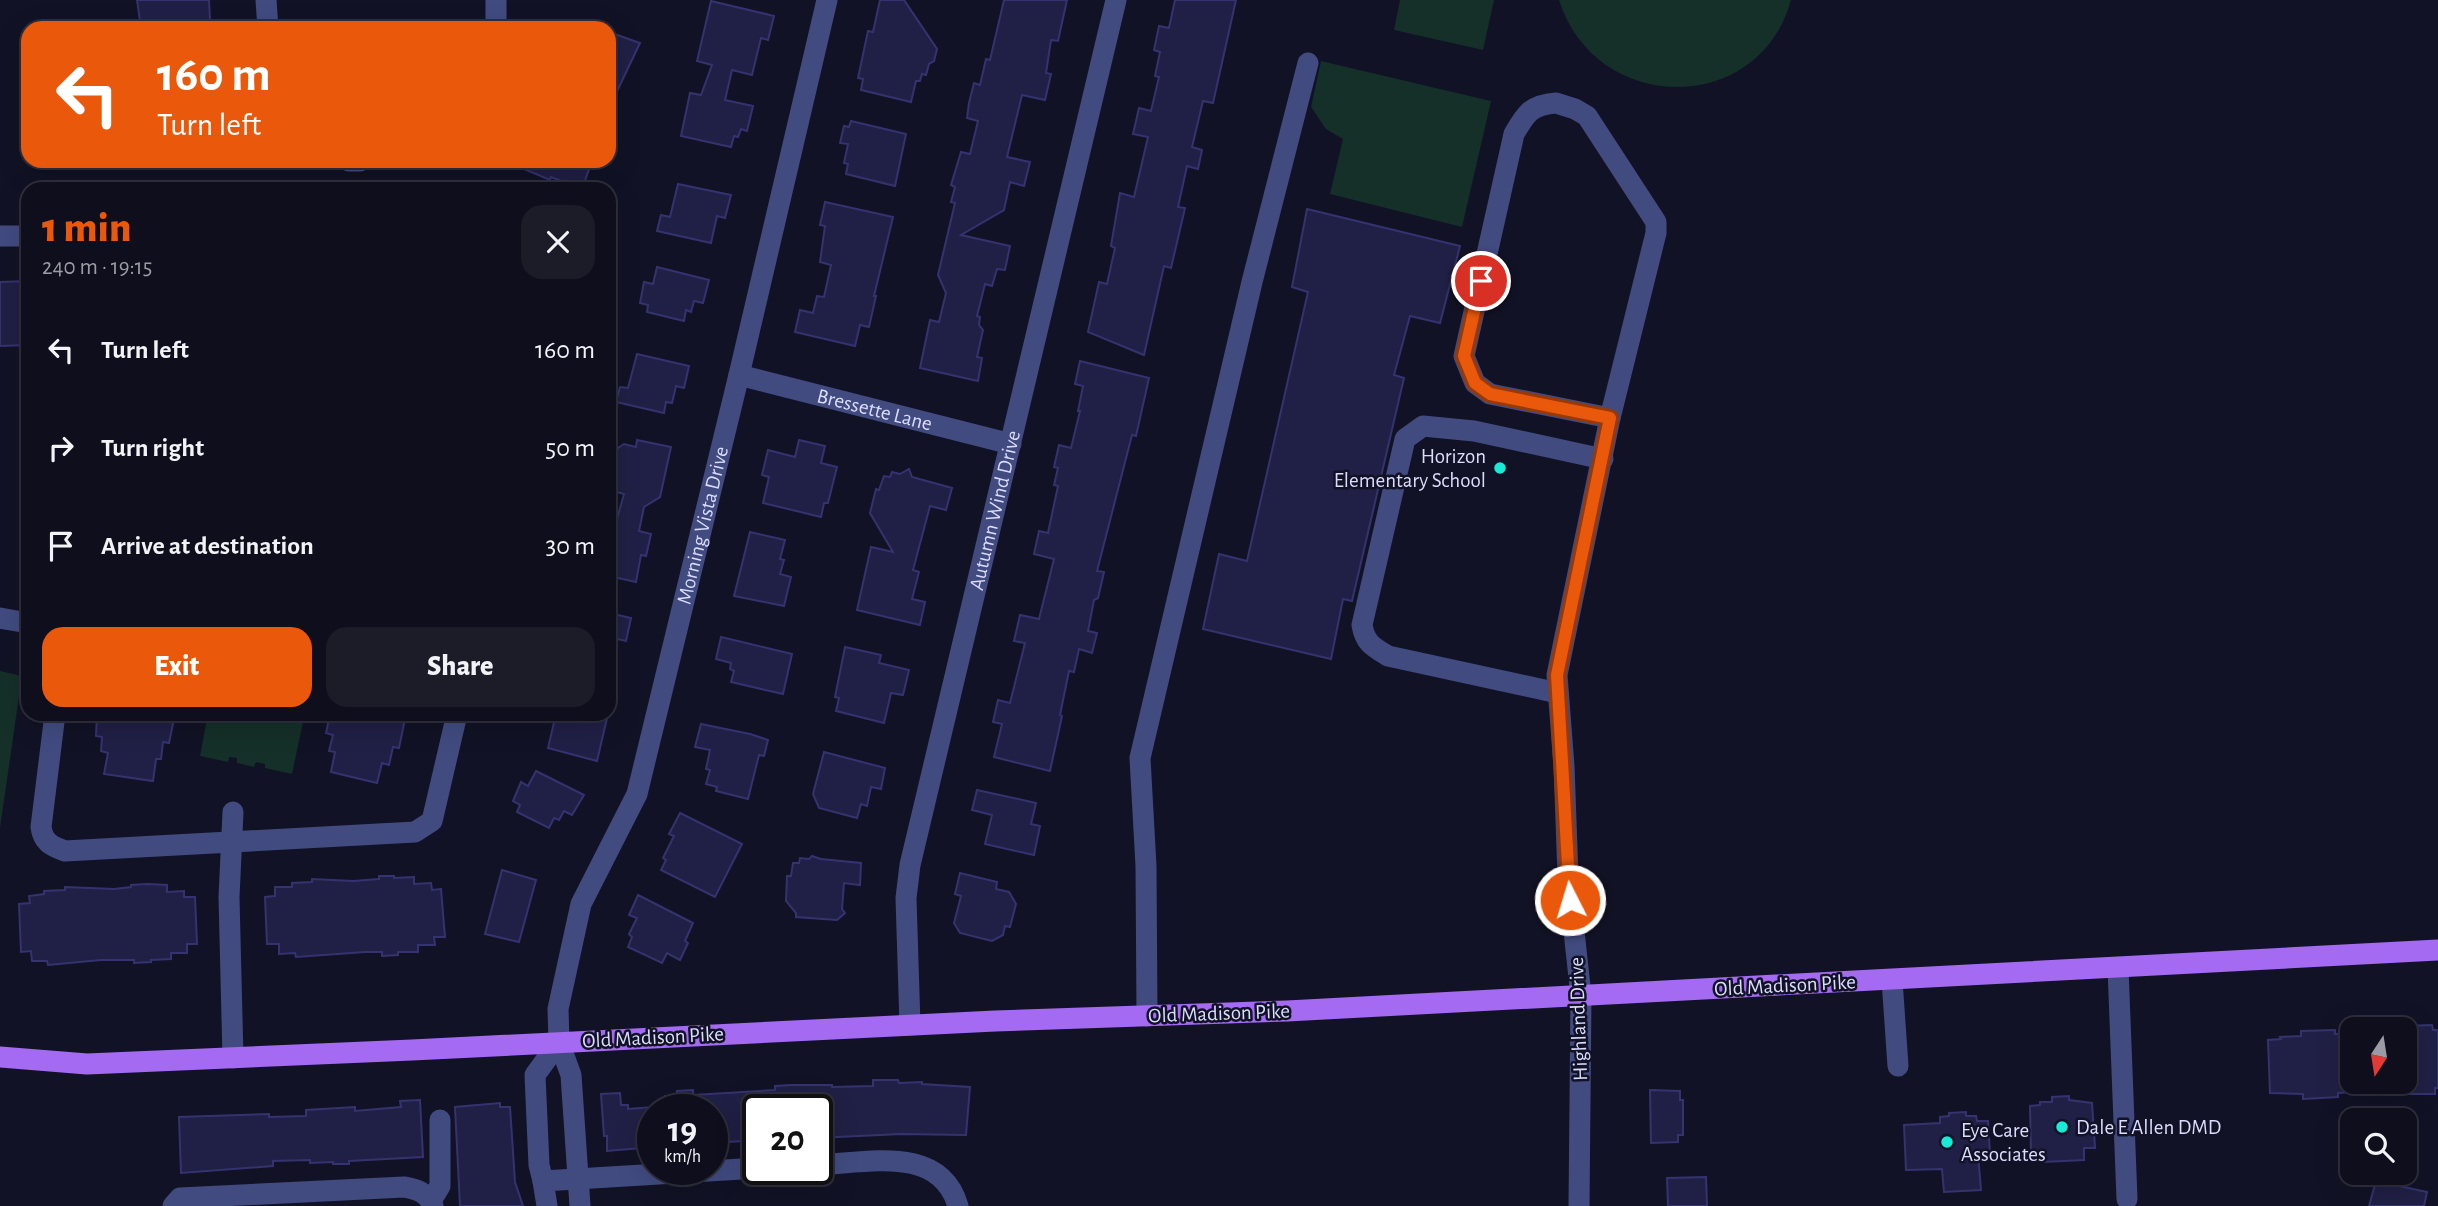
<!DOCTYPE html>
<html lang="en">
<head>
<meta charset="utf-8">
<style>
  body { margin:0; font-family:"Alegreya Sans",sans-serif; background:#1c1c29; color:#f1f3f6; height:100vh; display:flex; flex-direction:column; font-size:26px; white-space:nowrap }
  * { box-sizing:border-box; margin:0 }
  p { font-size:23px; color:#9b9ca3 }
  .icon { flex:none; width:38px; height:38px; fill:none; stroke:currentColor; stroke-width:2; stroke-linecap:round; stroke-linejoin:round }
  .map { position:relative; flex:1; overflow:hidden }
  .details { position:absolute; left:21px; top:182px; width:595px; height:539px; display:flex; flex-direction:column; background:#0e0e1c; border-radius:21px; box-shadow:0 7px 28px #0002,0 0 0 2px #2e2e3b }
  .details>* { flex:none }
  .hud { position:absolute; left:21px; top:21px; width:595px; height:147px; border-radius:21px; box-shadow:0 7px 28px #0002,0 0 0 2px #2e2e3b; background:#ea580c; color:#fff; overflow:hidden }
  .needle { width:46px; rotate:192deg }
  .fabs { position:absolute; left:2340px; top:1017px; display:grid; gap:14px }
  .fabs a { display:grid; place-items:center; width:77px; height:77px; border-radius:14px; background:#0e0e1c; box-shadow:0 7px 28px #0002,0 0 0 2px #2e2e3b; font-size:35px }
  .speed { position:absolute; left:637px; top:1094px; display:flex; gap:14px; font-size:35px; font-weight:700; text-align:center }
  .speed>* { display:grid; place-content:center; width:91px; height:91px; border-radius:50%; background:#0e0e1c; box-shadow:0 7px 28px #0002,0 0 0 2px #2e2e3b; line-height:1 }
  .speed small { font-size:18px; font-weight:400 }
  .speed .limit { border:4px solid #111; border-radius:10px; background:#fff; color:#111 }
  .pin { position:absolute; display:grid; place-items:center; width:60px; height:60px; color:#fff; margin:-30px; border:4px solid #fff; border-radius:50%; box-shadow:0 2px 7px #0007 }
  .me { position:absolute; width:77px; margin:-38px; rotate:355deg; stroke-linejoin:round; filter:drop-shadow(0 0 5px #0008) }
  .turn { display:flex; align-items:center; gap:24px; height:147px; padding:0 21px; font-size:32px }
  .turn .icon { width:91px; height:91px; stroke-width:2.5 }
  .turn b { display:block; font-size:49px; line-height:60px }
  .round { display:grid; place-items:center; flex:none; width:74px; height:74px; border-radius:21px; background:#1c1c29 }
  .summary { display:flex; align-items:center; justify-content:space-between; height:119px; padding:0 21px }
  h1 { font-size:42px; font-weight:800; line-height:52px; color:#ea580c }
  .action { display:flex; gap:14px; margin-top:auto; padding:14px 21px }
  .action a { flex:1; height:80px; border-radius:21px; background:#ea580c; color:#fff; font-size:28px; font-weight:800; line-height:80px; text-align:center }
  .action a+a { background:#1c1c29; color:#f1f3f6 }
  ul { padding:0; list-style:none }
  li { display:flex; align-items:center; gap:21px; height:98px; padding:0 21px }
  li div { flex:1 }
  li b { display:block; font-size:26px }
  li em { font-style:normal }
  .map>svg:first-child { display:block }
  .green { fill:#152f29 }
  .building { fill:#201f45; stroke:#34336f; stroke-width:2 }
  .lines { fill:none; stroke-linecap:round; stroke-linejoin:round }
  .minor { stroke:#414b80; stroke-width:21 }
  .major { stroke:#a46bf2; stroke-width:21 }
  .route-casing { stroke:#983908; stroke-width:18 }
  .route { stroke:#ea580c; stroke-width:12 }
  .poi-dot { fill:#17ead6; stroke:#121226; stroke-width:2.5 }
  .labels { text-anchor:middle; stroke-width:5; stroke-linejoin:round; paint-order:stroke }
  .street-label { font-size:21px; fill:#dadcfc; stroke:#121226 }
  .poi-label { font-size:21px; fill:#dadcfc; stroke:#121226; text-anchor:start }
</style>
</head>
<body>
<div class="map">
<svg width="2438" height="1206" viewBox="0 0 2438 1206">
  <rect width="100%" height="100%" fill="#121226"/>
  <g class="green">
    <path d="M 1400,0 L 1494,0 L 1483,50 L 1394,30 Z"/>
    <path d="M 1559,0 L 1791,0 C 1759,117 1595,115 1559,0 Z"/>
    <path d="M 1321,61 L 1491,101 L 1462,227 L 1330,194 L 1343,139 L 1326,129 L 1311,107 Z"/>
    <path d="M 0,671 L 22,676 L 0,828 Z"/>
    <path d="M 208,714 L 270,714 L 303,722 L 292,774 L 265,768 L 265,764 L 256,762 L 254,767 L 237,763 L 237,758 L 229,757 L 228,762 L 200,756 Z"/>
  </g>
  <g class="building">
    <path d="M 137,0 L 209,0 L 210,20 L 205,20 L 205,28 L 141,28 Z"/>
    <path d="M 880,0 L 904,0 L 937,49 L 934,61 L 929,64 L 926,75 L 922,74 L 920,81 L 916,81 L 911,102 L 861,90 L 863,79 L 858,78 L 868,31 L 873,32 Z"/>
    <path d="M 1004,0 L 1067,0 L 1058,41 L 1051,40 L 1046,73 L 1051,74 L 1045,100 L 1022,95 L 1007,157 L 1030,162 L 1024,186 L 1010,182 L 1004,210 L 961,235 L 1010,246 L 1005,270 L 997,269 L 992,286 L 985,284 L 977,316 L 980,317 L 979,325 L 983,330 L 977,357 L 982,358 L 978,381 L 920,368 L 930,320 L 939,322 L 946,293 L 938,275 L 955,203 L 951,202 L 955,187 L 951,185 L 961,152 L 970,154 L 978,121 L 967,118 L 969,103 L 974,83 L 980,85 L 986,59 L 990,60 Z"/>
    <path d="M 1175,0 L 1236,0 L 1213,103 L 1203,101 L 1192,147 L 1202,150 L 1198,169 L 1187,166 L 1178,207 L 1185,208 L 1171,268 L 1164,266 L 1144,355 L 1088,332 L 1099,282 L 1107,284 L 1115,248 L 1111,246 L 1120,193 L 1134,197 L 1148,137 L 1133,134 L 1139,108 L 1151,111 L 1159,77 L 1155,76 L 1160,52 L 1154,50 L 1159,26 L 1169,28 Z"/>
    <path d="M 711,1 L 774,16 L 768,40 L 761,38 L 752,75 L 732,70 L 725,100 L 753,106 L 747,131 L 741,129 L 738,137 L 734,136 L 731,147 L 681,136 L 690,93 L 701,95 L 712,65 L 697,61 Z"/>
    <path d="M 609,32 L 640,43 L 609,108 Z"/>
    <path d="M 851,121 L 906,134 L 895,186 L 846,174 L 848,164 L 844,163 L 848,144 L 840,143 L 844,126 L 849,127 Z"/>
    <path d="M 505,161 L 592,161 L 582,189 L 551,177 L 550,180 Z"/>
    <path d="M 678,184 L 731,195 L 725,218 L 717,216 L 711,243 L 657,231 L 661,215 L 670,217 Z"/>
    <path d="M 825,202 L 893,217 L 874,296 L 876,296 L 869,327 L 860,325 L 855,346 L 795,332 L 800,310 L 813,313 L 817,296 L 824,297 L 831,265 L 820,262 L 825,226 L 820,225 Z"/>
    <path d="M 1307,209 L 1460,246 L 1440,323 L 1410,316 L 1394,375 L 1404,378 L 1352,601 L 1343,599 L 1331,659 L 1203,629 L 1219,554 L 1247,561 L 1308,292 L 1292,287 Z"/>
    <path d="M 657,267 L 709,280 L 703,303 L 694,301 L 691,312 L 686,310 L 684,321 L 647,312 L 648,305 L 640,303 L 644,282 L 653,284 Z"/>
    <path d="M 28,281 L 28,345 L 0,346 L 0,282 Z"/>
    <path d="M 637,354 L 689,366 L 684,388 L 676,386 L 672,403 L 666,402 L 664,413 L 616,402 L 620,387 L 628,388 Z"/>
    <path d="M 1080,361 L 1149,378 L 1136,436 L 1132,435 L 1097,571 L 1104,572 L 1098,598 L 1094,600 L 1088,631 L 1097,633 L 1092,653 L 1079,649 L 1074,672 L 1069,671 L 1060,715 L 1062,716 L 1050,771 L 994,757 L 1002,724 L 993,722 L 998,700 L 1010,703 L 1025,643 L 1014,641 L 1020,615 L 1039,619 L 1054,559 L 1034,554 L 1039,531 L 1048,533 L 1058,486 L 1054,485 L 1058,468 L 1054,467 L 1059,445 L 1071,448 L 1080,411 L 1078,411 L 1083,386 L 1075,384 Z"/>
    <path d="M 637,440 L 671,447 L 660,497 L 644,507 L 639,531 L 651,534 L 646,556 L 641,555 L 636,582 L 609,576 L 609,524 L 615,526 L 624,494 L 613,491 L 609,485 L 609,469 L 611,458 L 615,458 L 618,448 L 624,444 L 636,447 Z"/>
    <path d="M 799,440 L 825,446 L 821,463 L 837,467 L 828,503 L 824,503 L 821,517 L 763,503 L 769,477 L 762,475 L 768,450 L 795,457 Z"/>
    <path d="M 909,469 L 912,477 L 952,488 L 946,510 L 930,506 L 913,570 L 919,572 L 912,599 L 925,602 L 920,625 L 857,610 L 871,547 L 893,552 L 870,513 L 876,489 L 879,490 L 884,476 L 890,477 L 892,472 L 900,474 Z"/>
    <path d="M 750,532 L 785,540 L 780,559 L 784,560 L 780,574 L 791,577 L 784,606 L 734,596 Z"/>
    <path d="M 609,613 L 631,618 L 626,641 L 609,637 Z"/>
    <path d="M 721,637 L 792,654 L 783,694 L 731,682 L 734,671 L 730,669 L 731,663 L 716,659 Z"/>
    <path d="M 845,647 L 881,655 L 879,663 L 909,670 L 903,695 L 891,693 L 884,723 L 836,711 L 839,698 L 835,697 Z"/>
    <path d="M 97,714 L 175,714 L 169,743 L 163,742 L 161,759 L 156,759 L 153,781 L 104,774 L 108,753 L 101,751 L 102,737 L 96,736 Z"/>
    <path d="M 330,714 L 406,714 L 399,748 L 393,747 L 389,765 L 382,763 L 377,783 L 331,772 L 335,752 L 329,751 L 333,735 L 326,733 Z"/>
    <path d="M 556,714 L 608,714 L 597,761 L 548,748 Z"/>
    <path d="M 701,724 L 750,734 L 768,740 L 764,756 L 759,755 L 748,799 L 716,791 L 717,787 L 706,784 L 710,770 L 706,769 L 710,750 L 695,747 Z"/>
    <path d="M 824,752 L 885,768 L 881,789 L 871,787 L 867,806 L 861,804 L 857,818 L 819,808 L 813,794 Z"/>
    <path d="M 536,771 L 584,795 L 572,815 L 564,811 L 559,820 L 554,818 L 549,828 L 517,812 L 520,805 L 513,801 L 521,782 L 528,786 Z"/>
    <path d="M 977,790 L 1036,803 L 1031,824 L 1040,826 L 1034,855 L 985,844 L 992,815 L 972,810 Z"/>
    <path d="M 680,813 L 742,844 L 715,897 L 661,870 L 666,860 L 663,858 L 674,836 L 669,834 Z"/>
    <path d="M 812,856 L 821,859 L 861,863 L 860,885 L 844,883 L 842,909 L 845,913 L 837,920 L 796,917 L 796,913 L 786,901 L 787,876 L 791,876 L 793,863 L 799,863 L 800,858 L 809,859 Z"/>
    <path d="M 502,870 L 536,880 L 519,942 L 485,934 Z"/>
    <path d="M 960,873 L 997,882 L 996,889 L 1009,892 L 1016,904 L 1010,927 L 1005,926 L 1003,935 L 992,941 L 960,933 L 954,923 L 961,896 L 955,894 Z"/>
    <path d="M 379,876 L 394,876 L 394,878 L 414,877 L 414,884 L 431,883 L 432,890 L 441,889 L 445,937 L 434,937 L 435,945 L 418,945 L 418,952 L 398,952 L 398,955 L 382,956 L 382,952 L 365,952 L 296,957 L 295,953 L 279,954 L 279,944 L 267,944 L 265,897 L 275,896 L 275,887 L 292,887 L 292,883 L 312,882 L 312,879 L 353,881 L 379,879 Z"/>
    <path d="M 147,884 L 167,885 L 167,892 L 184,891 L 184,897 L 195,897 L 197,944 L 187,944 L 187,953 L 171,953 L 171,959 L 151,960 L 151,962 L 134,963 L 134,960 L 101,960 L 48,965 L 47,961 L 32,961 L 31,951 L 21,952 L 19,904 L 30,903 L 29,896 L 44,894 L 44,891 L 65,890 L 65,887 L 114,889 L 131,887 L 131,885 Z"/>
    <path d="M 638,895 L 693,923 L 685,941 L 688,943 L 680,960 L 667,953 L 662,963 L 628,947 L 632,937 L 629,934 L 637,918 L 629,915 Z"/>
    <path d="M 2432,1025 L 2433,1030 L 2438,1030 L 2438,1088 L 2435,1088 L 2435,1094 L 2404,1094 L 2404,1026 Z"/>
    <path d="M 2335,1030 L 2335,1034 L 2352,1034 L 2352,1092 L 2338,1093 L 2338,1097 L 2303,1099 L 2303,1094 L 2270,1093 L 2268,1040 L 2281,1039 L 2280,1037 L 2301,1036 L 2301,1031 Z"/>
    <path d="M 873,1080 L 898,1080 L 899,1083 L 922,1082 L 922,1084 L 970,1087 L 966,1135 L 901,1134 L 817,1138 L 817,1110 L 758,1110 L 758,1140 L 713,1143 L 712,1110 L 666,1110 L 665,1096 L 677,1096 L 677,1091 L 693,1090 L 693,1095 L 775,1090 L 775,1086 L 792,1085 L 832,1085 L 832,1087 L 873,1086 Z"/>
    <path d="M 1650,1090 L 1680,1091 L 1680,1100 L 1683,1100 L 1683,1135 L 1678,1135 L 1678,1142 L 1651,1143 Z"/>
    <path d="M 620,1093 L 621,1105 L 628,1105 L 628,1109 L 653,1107 L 653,1147 L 607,1151 L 607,1136 L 604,1136 L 601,1094 Z"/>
    <path d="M 2069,1096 L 2069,1100 L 2092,1103 L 2095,1148 L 2084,1148 L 2084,1160 L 2043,1162 L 2042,1151 L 2031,1152 L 2030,1106 L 2040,1105 L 2040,1102 L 2052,1102 L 2052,1097 Z"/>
    <path d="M 420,1100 L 423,1157 L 349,1161 L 349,1164 L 333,1164 L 333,1162 L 310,1163 L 310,1160 L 273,1161 L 273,1166 L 181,1173 L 179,1117 L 269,1114 L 269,1117 L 306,1116 L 306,1110 L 355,1107 L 355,1111 L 401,1107 L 400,1101 Z"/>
    <path d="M 500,1103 L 500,1107 L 510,1107 L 515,1182 L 523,1206 L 460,1206 L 455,1107 Z"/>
    <path d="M 1966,1112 L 1966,1116 L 1976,1116 L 1977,1121 L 1988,1121 L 1990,1154 L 1978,1154 L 1981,1190 L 1944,1192 L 1942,1169 L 1906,1170 L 1904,1125 L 1940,1123 L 1940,1117 L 1949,1116 L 1949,1113 Z"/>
    <path d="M 1706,1177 L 1707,1206 L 1668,1206 L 1667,1178 Z"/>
    <path d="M 2376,1181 L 2427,1192 L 2424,1206 L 2369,1206 Z"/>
  </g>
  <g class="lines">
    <g class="minor">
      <path d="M 266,0 L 268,28"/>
      <path d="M 496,0 L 496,28"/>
      <path d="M 1556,103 L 1575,109 L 1587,116 L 1656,222 L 1656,233 L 1610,418 L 1490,394 L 1475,383 L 1464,356 L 1514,134 C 1526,113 1531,105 1556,103 Z"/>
      <path d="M 349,161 L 360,161"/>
      <path d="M 0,236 L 28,236"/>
      <path id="s1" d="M 739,375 L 1011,444"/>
      <path d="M 0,618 L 28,623"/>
      <path d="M 1558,693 L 1388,656 C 1373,647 1365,643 1362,625 L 1405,439 L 1423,426 L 1474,431 L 1603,459"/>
      <path d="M 55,714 L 41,827 C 43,842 51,846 65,851 L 415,832 L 432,821 L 457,714"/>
      <path d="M 2118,968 L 2127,1199"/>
      <path d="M 1892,980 L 1898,1066"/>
      <path d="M 1147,1016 L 1146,866 L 1140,758 L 1252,282 L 1308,63"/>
      <path id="s2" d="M 910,1025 L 906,898 L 910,865 L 1116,0"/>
      <path d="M 233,1058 L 229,897 L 233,812"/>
      <path d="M 817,1165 C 867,1163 940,1144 958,1206"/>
      <path d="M 543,1181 L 539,1165 L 535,1075 L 559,1042"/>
      <path d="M 431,1201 L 440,1186 L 440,1120"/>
      <path d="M 173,1206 L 180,1198 L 404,1187 C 417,1189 428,1193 433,1206"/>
      <path d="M 547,1206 L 543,1181 L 758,1168"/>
      <path id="s3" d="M 580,1206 L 571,1075 L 559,1042 L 558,1009 L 581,904 L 637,794 L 739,375 L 827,0"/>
      <path d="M 1579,1206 L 1581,996 L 1568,876 L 1564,766 L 1557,675 L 1610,418"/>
    </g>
    <path class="major" d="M 0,1057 L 87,1064 L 412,1050 L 995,1021 L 1287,1011 L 2438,950"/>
  </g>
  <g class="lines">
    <g class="route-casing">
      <path id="route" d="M 1481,281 L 1464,356 L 1475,383 L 1490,394 L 1610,418 L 1557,675 L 1570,900"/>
    </g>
    <use href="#route" class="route"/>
  </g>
  <g class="poi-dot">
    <circle cx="1500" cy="468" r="7"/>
    <circle cx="2062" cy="1127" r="7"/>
    <circle cx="1947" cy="1142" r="7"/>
  </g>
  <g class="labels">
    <g class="street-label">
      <text dy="7" stroke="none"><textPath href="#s1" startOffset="140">Bressette Lane</textPath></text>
      <text dy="7" stroke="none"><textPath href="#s2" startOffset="525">Autumn Wind Drive</textPath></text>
      <text dy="7" stroke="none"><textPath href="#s3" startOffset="707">Morning Vista Drive</textPath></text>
      <text transform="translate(1785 985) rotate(-3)" y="7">Old Madison Pike</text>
      <text transform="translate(1219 1013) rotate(-2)" y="7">Old Madison Pike</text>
      <text transform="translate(1578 1019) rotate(-92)" y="7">Highland Drive</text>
      <text transform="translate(653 1037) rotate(-3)" y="7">Old Madison Pike</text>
    </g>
    <g class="poi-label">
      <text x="1486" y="463" text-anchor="end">Horizon<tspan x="1486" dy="24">Elementary School</tspan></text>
      <text x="2076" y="1134">Dale E Allen DMD</text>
      <text x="1961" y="1137">Eye Care<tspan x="1961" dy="24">Associates</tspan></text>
    </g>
  </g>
</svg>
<div class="fabs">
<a><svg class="needle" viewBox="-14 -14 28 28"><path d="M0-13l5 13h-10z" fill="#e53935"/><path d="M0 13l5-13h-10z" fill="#9b9ca3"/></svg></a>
<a><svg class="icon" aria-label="search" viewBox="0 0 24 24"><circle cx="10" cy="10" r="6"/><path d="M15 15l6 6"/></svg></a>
</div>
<div class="speed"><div>19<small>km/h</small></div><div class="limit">20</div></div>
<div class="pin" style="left:1481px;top:281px;background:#d93025"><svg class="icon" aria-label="arrive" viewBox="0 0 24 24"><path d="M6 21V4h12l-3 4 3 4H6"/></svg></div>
<svg class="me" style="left:1570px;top:900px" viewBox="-20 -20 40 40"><circle r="17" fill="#ea580c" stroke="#fff" stroke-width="3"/><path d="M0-11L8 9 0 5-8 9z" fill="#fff"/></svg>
<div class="hud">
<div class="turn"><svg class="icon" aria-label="left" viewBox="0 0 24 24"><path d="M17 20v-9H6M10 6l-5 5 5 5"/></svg><div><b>160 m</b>Turn left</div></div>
</div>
<section class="details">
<div class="summary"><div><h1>1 min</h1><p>240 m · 19:15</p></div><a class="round"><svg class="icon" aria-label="close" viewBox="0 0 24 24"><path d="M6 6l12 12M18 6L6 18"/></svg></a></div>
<ul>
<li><svg class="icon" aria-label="left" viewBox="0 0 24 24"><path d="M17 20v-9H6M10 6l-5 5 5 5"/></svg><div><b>Turn left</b></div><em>160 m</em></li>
<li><svg class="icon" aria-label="right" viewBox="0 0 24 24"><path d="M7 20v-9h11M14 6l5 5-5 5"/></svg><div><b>Turn right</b></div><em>50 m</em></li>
<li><svg class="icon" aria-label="arrive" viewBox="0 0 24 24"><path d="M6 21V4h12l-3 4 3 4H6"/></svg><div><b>Arrive at destination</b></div><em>30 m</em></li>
</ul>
<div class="action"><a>Exit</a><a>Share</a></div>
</section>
</div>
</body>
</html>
